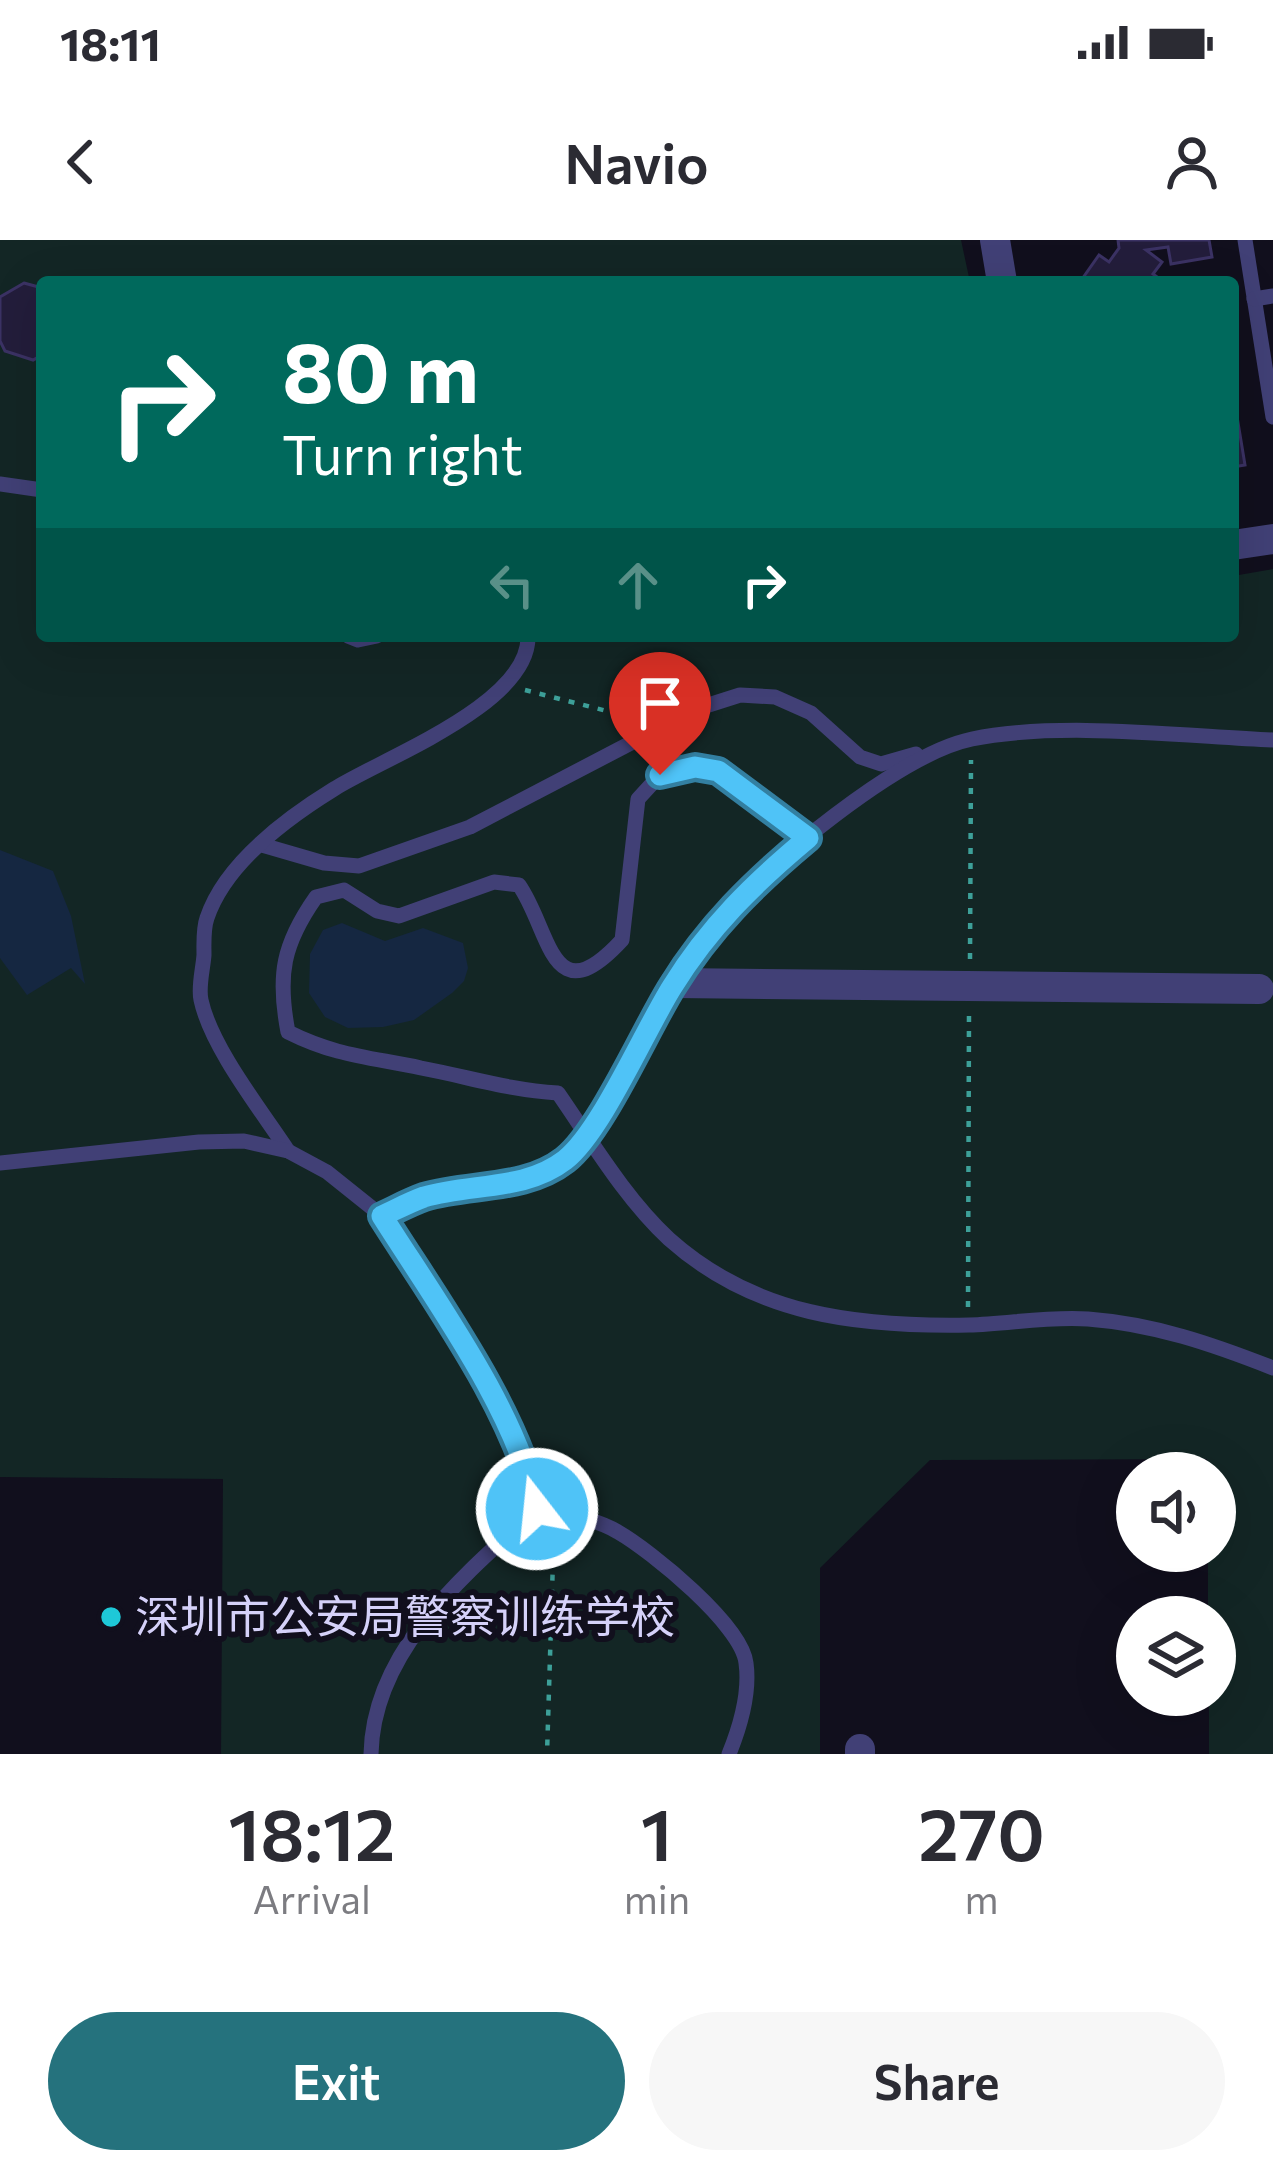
<!DOCTYPE html>
<html lang="en">
<head>
<meta charset="utf-8">
<style>
  body { margin:0; font-family:Commissioner,"Noto Sans SC",sans-serif; background:#f7f7f7; color:#2b2b33; height:100vh; display:flex; flex-direction:column; font-size:45px; white-space:nowrap }
  * { box-sizing:border-box; margin:0 }
  p { font-size:39px; color:#7c7c81 }
  .icon { flex:none; width:66px; height:66px; fill:none; stroke:currentColor; stroke-width:2; stroke-linecap:round; stroke-linejoin:round }
  .map { position:relative; height:1514px; overflow:hidden }
  .panel { display:flex; flex-direction:column; background:#fff; flex:1 }
  .panel>* { flex:none }
  .top-card { position:absolute; left:36px; top:36px; width:1203px; height:366px; border-radius:12px; box-shadow:0 12px 48px #0002; background:#00695c; color:#fff; overflow:hidden }
  .buttons { position:absolute; left:1116px; top:1212px; display:grid; gap:24px }
  .buttons a { display:grid; place-items:center; width:120px; height:120px; border-radius:50%; background:#fff; box-shadow:0 12px 48px #0002; font-size:60px }
  .pin { position:absolute; display:grid; place-items:center; width:102px; height:102px; color:#fff; margin:-123px -51px; border-radius:50% 50% 50% 0; rotate:-45deg; box-shadow:0 0 12px #0007 }
  .pin .icon { rotate:45deg }
  .me { position:absolute; width:132px; margin:-66px; rotate:344deg; stroke-linejoin:round; filter:drop-shadow(0 0 9px #0008) }
  .turn { display:flex; align-items:center; gap:42px; height:252px; padding:0 48px; font-size:54px }
  .turn .icon { width:156px; height:156px; stroke-width:2.5 }
  .turn b { display:block; font-size:84px; line-height:102px }
  .lanes { display:flex; align-items:center; height:114px; padding:0 48px; background:#0003; justify-content:center; gap:60px; direction:ltr }
  .lanes .off { opacity:.35 }
  .eta { display:flex; justify-content:space-evenly; align-items:center; height:204px; text-align:center }
  .eta b { font-size:72px; font-weight:600; line-height:84px }
  .cta { display:flex; gap:24px; margin-top:auto; padding:24px 48px }
  .cta a { flex:1; height:138px; border-radius:72px; background:#25727d; color:#fff; font-size:48px; font-weight:600; line-height:138px; text-align:center }
  .cta a+a { background:#f7f7f7; color:#2b2b33 }
  .status { display:flex; justify-content:space-between; align-items:center; height:84px; padding:0 60px; background:#fff; direction:ltr }
  .status svg { height:33px; fill:currentColor }
  header { display:flex; justify-content:space-between; align-items:center; height:156px; padding:0 48px; background:#fff; font-size:54px; font-weight:600 }
  .map>svg:first-child { display:block }
  .green { fill:#132625 }
  .water { fill:#152741 }
  .building { fill:#231d3b; stroke:#3b3264; stroke-width:3 }
  .lines { fill:none; stroke-linecap:round; stroke-linejoin:round }
  .path { stroke:#3da099; stroke-width:4.5; stroke-dasharray:6 9; stroke-linecap:butt }
  .lane { stroke:#414076; stroke-width:15 }
  .street { stroke:#414076; stroke-width:30 }
  .route-casing { stroke:#337fa1; stroke-width:30 }
  .route { stroke:#4fc3f7; stroke-width:21 }
  .poi-dot { fill:#1ec8d8; stroke:#110f1d; stroke-width:4.5 }
  .labels { text-anchor:middle; stroke-width:12; stroke-linejoin:round; paint-order:stroke }
  .poi-label { font-size:45px; fill:#d5d1f9; stroke:#110f1d; text-anchor:start }
</style>
</head>
<body>
<div class="status"><b>18:11</b><svg viewBox="0 0 49 12"><path d="M0 12V9h3v3zM5 12V6h3v6zM10 12V3h3v9zM15 12V0h3v12zM26 1h20v11H26zM47 4h2v5h-2z"/></svg></div>
<header><svg class="icon" aria-label="back" viewBox="0 0 24 24"><path d="M15 5l-7 7 7 7"/></svg>Navio<svg class="icon" aria-label="person" viewBox="0 0 24 24"><circle cx="12" cy="8" r="4"/><path d="M4 21q1-7 8-7t8 7"/></svg></header>
<div class="map">
<svg width="1273" height="1514" viewBox="0 0 1273 1514">
  <rect width="100%" height="100%" fill="#110f1d"/>
  <path class="green" d="M 0,0 L 961,0 L 970,42 L 42,42 L 42,396 L 1233,396 L 1233,336 L 1273,329 L 1273,1514 L 1209,1514 L 1209,1455 L 1215,1455 L 1215,1377 L 1208,1377 L 1208,1311 L 1215,1311 L 1215,1233 L 1207,1233 L 1207,1219 L 930,1220 L 820,1328 L 820,1514 L 221,1514 L 223,1239 L 0,1237 Z"/>
  <g class="water">
    <path d="M 0,610 L 53,631 L 71,676 L 85,744 L 71,728 L 27,755 L 0,718 Z"/>
    <path d="M 342,683 L 385,701 L 423,688 L 463,703 L 468,728 L 464,741 L 452,753 L 414,780 L 383,787 L 348,788 L 325,777 L 309,753 L 310,714 L 323,690 Z"/>
  </g>
  <g class="building">
    <path d="M 1118,0 L 1209,0 L 1212,17 L 1171,24 L 1168,7 L 1146,10 L 1162,22 L 1153,34 L 1164,42 L 1080,42 L 1099,15 L 1109,22 L 1119,8 Z"/>
    <path d="M 24,43 L 42,48 L 42,115 L 33,120 L 5,111 L 0,101 L 0,57 Z"/>
    <path d="M 1233,152 L 1245,225 L 1233,227 Z"/>
  </g>
  <g class="lines">
    <g class="path">
      <path d="M 525,450 L 630,477"/>
      <path d="M 970,719 L 971,520"/>
      <path d="M 968,1067 L 969,772"/>
      <path d="M 544,1291 L 553,1320 L 547,1514"/>
    </g>
    <g class="lane">
      <path d="M 1245,0 L 1273,177"/>
      <path d="M 1254,59 L 1273,56"/>
      <path d="M 0,244 L 42,250"/>
      <path d="M 348,396 L 358,400 L 377,396"/>
      <path d="M 809,599 L 718,531 L 695,527 L 660,535 L 638,559 L 622,700 C 551,777 551,691 519,645 L 494,642 L 399,676 L 377,671 L 344,650 L 316,657 C 283,704 277,735 288,792 C 336,816 369,817 421,828 C 469,837 509,850 558,853 C 592,902 625,958 669,999 C 755,1076 859,1087 969,1085 C 1008,1084 1049,1076 1088,1079 C 1154,1084 1212,1104 1273,1128"/>
      <path d="M 262,605 L 324,623 L 359,626 L 470,587 L 696,469 L 740,455 L 775,457 L 811,473 L 860,517 L 881,524 L 916,514"/>
      <path d="M 288,911 C 261,870 211,807 201,760 C 198,747 203,729 204,715 C 204,704 203,689 207,678 C 225,624 287,578 334,549 C 383,518 530,464 528,396"/>
      <path d="M 0,923 L 199,902 L 244,901 L 288,911 L 327,932 L 382,976 L 408,1016 L 518,1206 L 537,1269"/>
      <path d="M 382,976 C 395,970 409,962 424,957 C 471,943 522,951 563,921 C 601,894 646,788 674,744 C 687,724 700,701 715,683 C 765,626 899,514 972,499 C 1059,481 1183,496 1273,500"/>
      <path d="M 537,1269 C 563,1274 595,1278 618,1292 C 651,1311 742,1385 746,1423 C 750,1452 740,1487 729,1514"/>
      <path d="M 371,1514 C 373,1410 465,1334 537,1269"/>
    </g>
    <g class="street">
      <path d="M 995,0 L 1002,42"/>
      <path d="M 1233,305 L 1273,299"/>
      <path d="M 675,743 L 1259,749"/>
      <path d="M 860,1514 L 860,1509"/>
    </g>
  </g>
  <g class="lines">
    <g class="route-casing">
      <path id="route" d="M 537,1269 C 517,1171 435,1060 382,976 C 395,970 410,962 424,957 C 471,943 525,951 565,920 C 601,892 645,790 672,747 C 709,687 754,643 808,598 L 718,531 L 695,527 L 660,535"/>
    </g>
    <use href="#route" class="route"/>
  </g>
  <circle class="poi-dot" cx="111" cy="1377" r="12"/>
  <g class="labels">
    <g class="poi-label">
      <text x="135" y="1393">深圳市公安局警察训练学校</text>
    </g>
  </g>
</svg>
<div class="buttons">
<a><svg class="icon" aria-label="sound" viewBox="0 0 24 24"><path d="M4 9h4l5-4v14l-5-4H4zM17 9q2 3 0 6"/></svg></a>
<a><svg class="icon" aria-label="layers" viewBox="0 0 24 24"><path d="M12 4l9 5-9 5-9-5zM3 14l9 5 9-5"/></svg></a>
</div>
<div class="pin" style="left:660px;top:535px;background:#d93025"><svg class="icon" aria-label="arrive" viewBox="0 0 24 24"><path d="M6 21V4h12l-3 4 3 4H6"/></svg></div>
<svg class="me" style="left:537px;top:1269px" viewBox="-20 -20 40 40"><circle r="17" fill="#4fc3f7" stroke="#fff" stroke-width="3"/><path d="M0-11L8 9 0 5-8 9z" fill="#fff"/></svg>
<div class="top-card">
<div class="turn"><svg class="icon" aria-label="right" viewBox="0 0 24 24"><path d="M7 20v-9h11M14 6l5 5-5 5"/></svg><div><b>80 m</b>Turn right</div></div>
<div class="lanes"><svg class="icon off" aria-label="left" viewBox="0 0 24 24"><path d="M17 20v-9H6M10 6l-5 5 5 5"/></svg><svg class="icon off" aria-label="ahead" viewBox="0 0 24 24"><path d="M12 20V5M6 11l6-6 6 6"/></svg><svg class="icon" aria-label="right" viewBox="0 0 24 24"><path d="M7 20v-9h11M14 6l5 5-5 5"/></svg></div>
</div>
</div>
<section class="panel">
<div class="eta">
<div><b>18:12</b><p>Arrival</p></div>
<div><b>1</b><p>min</p></div>
<div><b>270</b><p>m</p></div>
</div>
<div class="cta"><a>Exit</a><a>Share</a></div>
</section>
</body>
</html>
